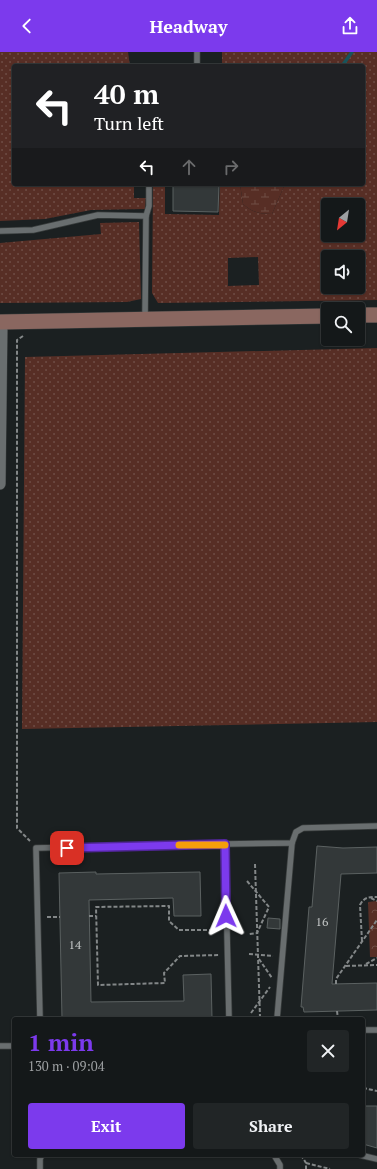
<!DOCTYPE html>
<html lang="en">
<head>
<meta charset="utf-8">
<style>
  body { margin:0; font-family:"PT Serif",serif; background:#212526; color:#f1f3f6; height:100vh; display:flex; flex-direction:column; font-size:15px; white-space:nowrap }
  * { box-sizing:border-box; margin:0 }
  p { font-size:13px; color:#9da0a2 }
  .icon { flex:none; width:22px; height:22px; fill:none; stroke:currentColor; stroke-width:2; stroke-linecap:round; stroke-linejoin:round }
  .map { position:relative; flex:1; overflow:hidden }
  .drawer { position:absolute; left:12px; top:965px; width:353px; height:140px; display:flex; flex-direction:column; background:#141819; border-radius:4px; box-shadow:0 1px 3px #0004,0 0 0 1px #333738 }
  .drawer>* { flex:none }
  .top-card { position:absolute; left:12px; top:12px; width:353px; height:122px; border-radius:4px; box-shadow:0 1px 3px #0004,0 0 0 1px #333738; background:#202124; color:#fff; overflow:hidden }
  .needle { width:26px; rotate:210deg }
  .fabs { position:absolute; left:321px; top:146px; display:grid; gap:8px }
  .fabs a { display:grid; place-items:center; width:44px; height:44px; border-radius:4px; background:#141819; box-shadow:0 1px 3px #0004,0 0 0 1px #333738; font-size:20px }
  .pin { position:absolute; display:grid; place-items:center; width:34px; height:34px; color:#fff; margin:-17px; border-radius:8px; box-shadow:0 2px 6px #0006 }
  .me { position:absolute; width:44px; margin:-22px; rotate:359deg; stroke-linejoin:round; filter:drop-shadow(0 0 3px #0008) }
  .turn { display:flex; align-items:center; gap:14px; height:84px; padding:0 16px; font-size:18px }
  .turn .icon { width:52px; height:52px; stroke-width:2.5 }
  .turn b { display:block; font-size:28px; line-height:34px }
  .lanes { display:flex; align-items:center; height:38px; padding:0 16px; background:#0003; justify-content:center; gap:20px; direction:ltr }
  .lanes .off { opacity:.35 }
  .round { display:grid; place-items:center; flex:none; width:42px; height:42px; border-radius:4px; background:#212526 }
  .headline { display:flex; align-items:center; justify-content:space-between; height:68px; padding:0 16px }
  h1 { font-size:24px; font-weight:700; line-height:30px; color:#7c3aed }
  .button { display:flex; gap:8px; margin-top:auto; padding:8px 16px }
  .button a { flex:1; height:46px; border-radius:4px; background:#7c3aed; color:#fff; font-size:16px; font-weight:700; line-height:46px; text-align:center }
  .button a+a { background:#212526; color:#f1f3f6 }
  header { display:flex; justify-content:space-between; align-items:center; height:52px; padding:0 16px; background:#7c3aed; color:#fff; font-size:18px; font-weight:700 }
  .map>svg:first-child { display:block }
  .grass { fill:url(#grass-dots); fill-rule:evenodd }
  .wetland { fill:url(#wetland-marsh) }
  .park { fill:url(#park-crowns) }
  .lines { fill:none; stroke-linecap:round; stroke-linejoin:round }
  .stream { stroke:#18545b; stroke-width:3.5 }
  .building { fill:#333839; stroke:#5b6161 }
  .lane-casing { stroke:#393d3d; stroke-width:7 }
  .street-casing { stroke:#393d3d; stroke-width:12 }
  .secondary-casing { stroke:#393d3d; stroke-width:16 }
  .path { stroke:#838788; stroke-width:2; stroke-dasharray:4 2; stroke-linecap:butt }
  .lane { stroke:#696e6f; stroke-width:5.5 }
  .street { stroke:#696e6f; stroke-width:11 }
  .secondary { stroke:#8a6760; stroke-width:15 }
  .route-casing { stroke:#51269a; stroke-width:10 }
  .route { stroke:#7c3aed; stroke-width:7 }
  .slow { stroke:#f59e0b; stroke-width:7 }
  .labels { text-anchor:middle; stroke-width:4; stroke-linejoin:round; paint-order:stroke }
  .number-label { font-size:12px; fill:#c0c4c4 }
</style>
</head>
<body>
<header><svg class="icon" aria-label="back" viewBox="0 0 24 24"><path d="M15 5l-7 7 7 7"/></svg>Headway<svg class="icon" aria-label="share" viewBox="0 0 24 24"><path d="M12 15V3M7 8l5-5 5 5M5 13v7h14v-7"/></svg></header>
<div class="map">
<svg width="377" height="1117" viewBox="0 0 377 1117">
  <defs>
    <pattern id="grass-dots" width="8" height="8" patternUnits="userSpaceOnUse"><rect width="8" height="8" fill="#572e25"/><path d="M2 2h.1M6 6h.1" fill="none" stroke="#6f4d45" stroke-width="1.8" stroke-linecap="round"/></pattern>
    <pattern id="wetland-marsh" width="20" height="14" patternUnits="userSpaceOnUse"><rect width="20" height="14" fill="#572e25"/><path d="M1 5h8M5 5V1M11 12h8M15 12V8" fill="none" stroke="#6f4d45"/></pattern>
    <pattern id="park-crowns" width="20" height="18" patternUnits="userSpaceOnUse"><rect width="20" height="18" fill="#572e25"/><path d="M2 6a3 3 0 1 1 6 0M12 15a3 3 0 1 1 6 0" fill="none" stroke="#6f4d45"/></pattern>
  </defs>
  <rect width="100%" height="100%" fill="#1b2021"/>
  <g class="grass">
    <path d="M 0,0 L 128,0 L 130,14 L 14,14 L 14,132 L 134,132 L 134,146 L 146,146 L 145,157 L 91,158 L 45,167 L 0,169 Z"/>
    <path d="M 222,0 L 377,0 L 377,248 L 158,251 L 152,241 L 153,132 L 165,132 L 165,162 L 219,163 L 220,132 L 240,132 L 243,152 C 252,160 259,162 272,162 L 285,132 L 363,132 L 363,14 L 222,14 ZM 328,153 L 358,153 L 358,183 L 328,183 ZM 258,205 L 259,233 L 228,234 L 228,206 ZM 328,205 L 358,205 L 358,235 L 328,235 Z"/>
    <path d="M 139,170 L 141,247 L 127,250 L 0,251 L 0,191 L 101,182 L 100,171 Z"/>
    <path d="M 377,296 L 377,670 L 22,677 L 25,305 Z"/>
  </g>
  <path class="wetland" d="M 240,132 L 285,132 L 272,162 C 259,162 252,160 243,152 Z"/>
  <path class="park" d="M 377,849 L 377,905 L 370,905 L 368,850 Z"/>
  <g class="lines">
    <path class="stream" d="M 342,14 L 352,0"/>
  </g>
  <g class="building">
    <path d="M 173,132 L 219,132 L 218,160 L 173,159 Z"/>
    <path d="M 317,794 L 343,796 L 377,795 L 377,821 L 341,822 L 332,932 L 377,931 L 377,958 L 304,960 L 303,955 L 301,955 L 309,855 L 312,855 Z"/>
    <path d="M 96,820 L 96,822 L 200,820 L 201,864 L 174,864 L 173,846 L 89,848 L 91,950 L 184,949 L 183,923 L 211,922 L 212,967 L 62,967 L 59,821 Z"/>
    <path d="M 268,866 L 280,867 L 280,877 L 267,876 Z"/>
    <path d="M 363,1054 L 377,1054 L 377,1096 L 363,1092 Z"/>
  </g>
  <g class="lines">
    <g class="lane-casing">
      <g id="lane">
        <path d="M 197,14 L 197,0"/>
        <path d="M 146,164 L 149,154 L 149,132"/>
        <path d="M 0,179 L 33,178 L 98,163 L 146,164 L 145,266"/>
        <path d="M 225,792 L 292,791 L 296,780 L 303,776 L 377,774"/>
        <path d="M 40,967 L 36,796 L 225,792 L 229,967"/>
        <path d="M 277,967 L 292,791"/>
        <path d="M 363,978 L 377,978"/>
        <path d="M 0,994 L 14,994"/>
        <path d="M 274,1103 L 280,1113 L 280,1117"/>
        <path d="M 360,1103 L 377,1107"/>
        <path d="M 40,1117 L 40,1107 L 42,1103"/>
      </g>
    </g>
    <g class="street-casing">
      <path id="street" d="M 0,432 L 2,270"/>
    </g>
    <g class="secondary-casing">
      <g id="secondary">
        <path d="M 358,263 L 377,263"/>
        <path d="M 0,270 L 328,264"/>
      </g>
    </g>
    <g class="path">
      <path d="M 23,284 L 17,288 L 17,776 L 30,789"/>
      <path d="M 255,812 L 260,965"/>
      <path d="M 247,829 L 269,855 L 257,881 L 249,882"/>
      <path d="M 371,846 L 377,849"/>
      <path d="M 89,864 L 96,864"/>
      <path d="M 47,865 L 60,865"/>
      <path d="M 219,878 L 179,878 L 169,869 L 169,854 L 96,855 L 98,933 L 165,931 L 164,921 L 180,904 L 220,903"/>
      <path d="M 362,889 L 360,853 C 364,845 369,845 377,845"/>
      <path d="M 249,902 L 273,904"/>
      <path d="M 259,907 L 272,926"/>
      <path d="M 366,912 L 377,906"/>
      <path d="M 346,914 L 377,913"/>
      <path d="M 336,932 L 336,927 L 377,868"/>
      <path d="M 337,959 L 338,967"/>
      <path d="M 251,961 L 270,935"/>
      <path d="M 363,1036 L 377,1039"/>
      <path d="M 301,1103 L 306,1111 L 306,1117"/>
      <path d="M 306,1111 L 330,1117"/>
    </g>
    <use href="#lane" class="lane"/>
    <use href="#street" class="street"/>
    <use href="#secondary" class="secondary"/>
  </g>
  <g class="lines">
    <g class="route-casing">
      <path id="route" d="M 67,796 L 225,792 L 226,864"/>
    </g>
    <use href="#route" class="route"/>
    <path class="slow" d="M 179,793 L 225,793"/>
  </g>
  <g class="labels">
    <g class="number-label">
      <text x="322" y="874">16</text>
      <text x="75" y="897">14</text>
    </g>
  </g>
</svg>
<div class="fabs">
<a><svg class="needle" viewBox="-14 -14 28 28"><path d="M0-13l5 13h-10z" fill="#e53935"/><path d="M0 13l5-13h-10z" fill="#9da0a2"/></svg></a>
<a><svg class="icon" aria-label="sound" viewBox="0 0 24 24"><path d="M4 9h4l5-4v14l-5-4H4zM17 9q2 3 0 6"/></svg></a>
<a><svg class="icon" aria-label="search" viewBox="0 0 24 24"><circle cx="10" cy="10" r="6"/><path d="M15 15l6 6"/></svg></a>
</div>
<div class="pin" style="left:67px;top:796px;background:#d93025"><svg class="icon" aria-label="arrive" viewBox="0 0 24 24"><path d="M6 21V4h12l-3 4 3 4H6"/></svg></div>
<svg class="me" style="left:226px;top:864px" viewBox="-20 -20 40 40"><path d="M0-17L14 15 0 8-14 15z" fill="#7c3aed" stroke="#fff" stroke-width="4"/></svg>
<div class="top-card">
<div class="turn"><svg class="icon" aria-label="left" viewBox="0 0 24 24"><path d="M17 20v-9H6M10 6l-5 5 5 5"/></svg><div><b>40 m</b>Turn left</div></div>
<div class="lanes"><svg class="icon" aria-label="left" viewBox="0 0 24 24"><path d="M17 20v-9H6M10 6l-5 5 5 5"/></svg><svg class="icon off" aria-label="ahead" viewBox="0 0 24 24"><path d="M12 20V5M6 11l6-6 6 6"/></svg><svg class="icon off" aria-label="right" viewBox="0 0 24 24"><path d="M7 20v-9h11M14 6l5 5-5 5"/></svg></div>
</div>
<section class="drawer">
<div class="headline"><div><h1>1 min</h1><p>130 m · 09:04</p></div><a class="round"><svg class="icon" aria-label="close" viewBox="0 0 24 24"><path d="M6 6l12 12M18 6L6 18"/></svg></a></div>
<div class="button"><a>Exit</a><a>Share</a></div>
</section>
</div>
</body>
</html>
